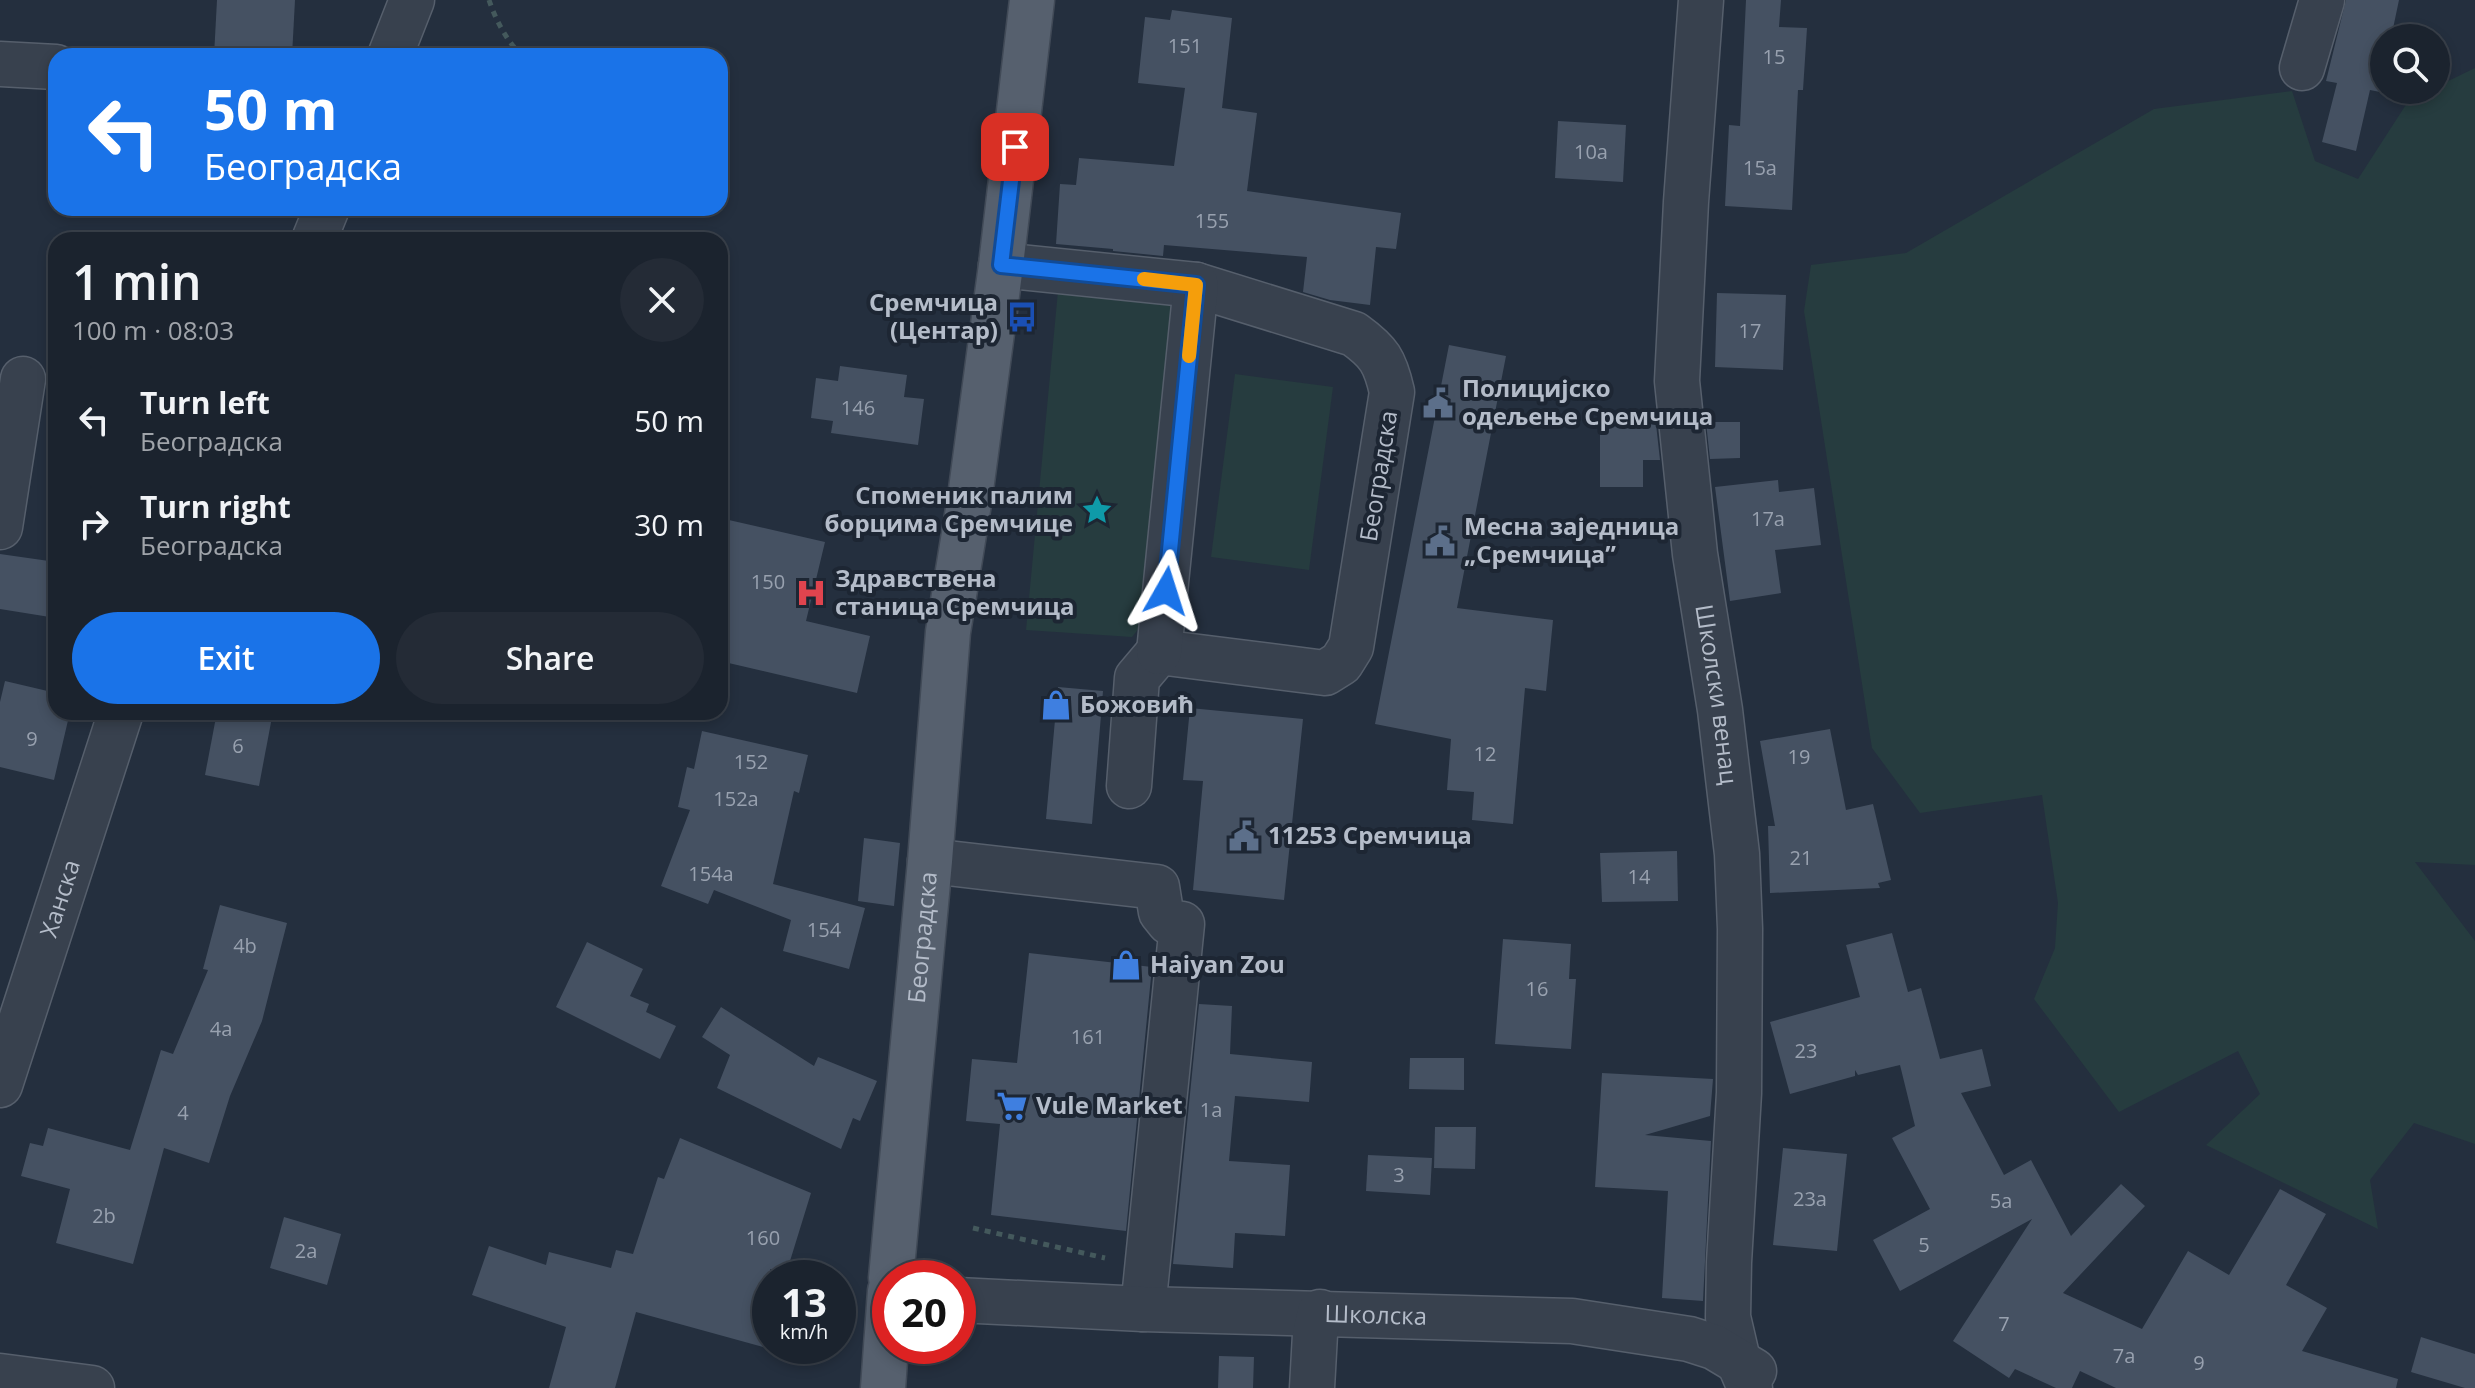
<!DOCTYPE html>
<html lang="en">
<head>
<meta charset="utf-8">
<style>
  body { margin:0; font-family:"Open Sans",sans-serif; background:#242b36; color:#f1f3f6; height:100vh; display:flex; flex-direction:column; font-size:30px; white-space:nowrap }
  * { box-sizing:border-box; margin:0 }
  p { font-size:26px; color:#a0a4aa }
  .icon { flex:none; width:44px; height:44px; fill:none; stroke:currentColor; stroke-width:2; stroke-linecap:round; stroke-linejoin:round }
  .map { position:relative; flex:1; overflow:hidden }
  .side { position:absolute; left:48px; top:232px; width:680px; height:488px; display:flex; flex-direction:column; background:#1b232e; border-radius:24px; box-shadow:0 4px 12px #0003,0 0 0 2px #39404a }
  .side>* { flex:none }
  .top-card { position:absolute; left:48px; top:48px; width:680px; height:168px; border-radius:24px; box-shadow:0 4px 12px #0003,0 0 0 2px #39404a; background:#1a73e8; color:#fff; overflow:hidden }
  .fabs { position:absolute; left:2370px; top:24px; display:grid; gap:16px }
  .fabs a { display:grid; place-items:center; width:80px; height:80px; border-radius:50%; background:#1b232e; box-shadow:0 4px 12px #0003,0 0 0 2px #39404a; font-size:40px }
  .speed { position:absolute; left:752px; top:1260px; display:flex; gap:16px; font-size:40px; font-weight:700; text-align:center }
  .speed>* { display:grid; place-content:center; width:104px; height:104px; border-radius:50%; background:#1b232e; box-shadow:0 4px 12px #0003,0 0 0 2px #39404a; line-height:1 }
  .speed small { font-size:20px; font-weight:400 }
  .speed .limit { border:12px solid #d22; background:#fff; color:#111 }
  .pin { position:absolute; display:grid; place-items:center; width:68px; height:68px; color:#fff; margin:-34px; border-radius:16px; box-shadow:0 4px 12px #0006 }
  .me { position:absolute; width:88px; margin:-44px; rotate:6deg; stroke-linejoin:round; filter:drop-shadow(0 0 6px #0008) }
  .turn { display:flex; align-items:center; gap:28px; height:168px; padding:0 24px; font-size:36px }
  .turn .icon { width:104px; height:104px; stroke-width:2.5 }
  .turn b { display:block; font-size:56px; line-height:68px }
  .round { display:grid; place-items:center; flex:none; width:84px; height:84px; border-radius:42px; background:#242b36 }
  .headline { display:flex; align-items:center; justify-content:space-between; height:136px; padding:0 24px }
  h1 { font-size:48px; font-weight:600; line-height:60px }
  .button { display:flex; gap:16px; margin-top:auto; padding:16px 24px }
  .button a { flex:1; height:92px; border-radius:48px; background:#1a73e8; color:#fff; font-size:32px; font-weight:600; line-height:92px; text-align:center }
  .button a+a { background:#242b36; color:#f1f3f6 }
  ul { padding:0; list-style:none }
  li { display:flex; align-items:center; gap:24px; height:104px; padding:0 24px }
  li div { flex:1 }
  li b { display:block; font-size:30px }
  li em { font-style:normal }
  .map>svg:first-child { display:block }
  .green { fill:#263c3f }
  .building { fill:#455162 }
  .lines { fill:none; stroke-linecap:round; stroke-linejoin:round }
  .minor-casing { stroke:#565f6c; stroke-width:47 }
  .major-casing { stroke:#414a57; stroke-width:47 }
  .path { stroke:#44595c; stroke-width:5; stroke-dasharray:6 6; stroke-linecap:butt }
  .minor { stroke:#38414e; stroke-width:44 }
  .major { stroke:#56606e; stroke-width:44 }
  .route-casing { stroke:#114b97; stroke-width:20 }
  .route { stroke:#1a73e8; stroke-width:14 }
  .slow { stroke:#f59e0b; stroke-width:14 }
  .labels { text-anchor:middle; stroke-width:8; stroke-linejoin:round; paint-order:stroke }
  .number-label { font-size:20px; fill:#98a1af }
  .poi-label { font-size:24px; font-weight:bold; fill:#b4bcc9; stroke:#1d2633; text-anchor:start }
  .street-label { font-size:24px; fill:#b4bcc9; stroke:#1d2633 }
</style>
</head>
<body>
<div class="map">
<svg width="2475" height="1388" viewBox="0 0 2475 1388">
  <rect width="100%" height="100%" fill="#242f3e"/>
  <g class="green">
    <path d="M 2475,68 L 2475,865 L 2415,862 L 2475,941 L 2475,1144 L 2414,1123 L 2370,1180 L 2378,1229 L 2206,1145 L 2260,1094 L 2238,1051 L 2119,1112 L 2034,999 L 2055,948 L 2058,903 L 2042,795 L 1920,813 L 1872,748 L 1804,311 L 1811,265 L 1906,253 L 2154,109 L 2292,91 L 2315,161 L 2358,179 L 2409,100 L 2429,90 L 2436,90 L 2436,87 Z"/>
    <path d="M 1058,291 L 1186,304 L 1150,614 L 1132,637 L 1026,630 Z"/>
    <path d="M 1235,374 L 1333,387 L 1309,570 L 1211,557 Z"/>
  </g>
  <g class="building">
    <path d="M 217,0 L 295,0 L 292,56 L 214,56 Z"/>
    <path d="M 1746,0 L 1781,0 L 1779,27 L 1807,28 L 1803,90 L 1798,90 L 1792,210 L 1725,206 L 1729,125 L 1740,126 Z"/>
    <path d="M 2346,0 L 2399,0 L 2391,38 L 2384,38 L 2384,72 L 2380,92 L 2370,90 L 2356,151 L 2322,142 L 2337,83 L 2326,81 Z"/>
    <path d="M 1172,10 L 1232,18 L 1222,108 L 1257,113 L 1247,191 L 1401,213 L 1396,249 L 1376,247 L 1370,305 L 1330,300 L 1303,292 L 1307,257 L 1164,245 L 1163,256 L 1113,251 L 1113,249 L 1056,244 L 1060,184 L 1076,185 L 1079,158 L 1174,166 L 1185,88 L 1138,83 L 1145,17 L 1170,20 Z"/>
    <path d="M 1558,121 L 1626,125 L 1623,182 L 1555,178 Z"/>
    <path d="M 1717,293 L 1786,295 L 1783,370 L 1715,367 Z"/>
    <path d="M 1449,345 L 1506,356 L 1457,608 L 1553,620 L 1546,691 L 1525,688 L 1513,824 L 1472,820 L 1474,792 L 1447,790 L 1451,739 L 1375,724 Z"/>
    <path d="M 840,366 L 907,375 L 904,397 L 924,399 L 918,445 L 831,433 L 833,421 L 811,418 L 816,378 L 838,381 Z"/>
    <path d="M 1706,422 L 1740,422 L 1740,458 L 1710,459 Z"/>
    <path d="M 1600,424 L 1656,424 L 1660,460 L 1643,460 L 1643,487 L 1600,487 Z"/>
    <path d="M 1778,480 L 1779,492 L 1814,488 L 1821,545 L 1775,550 L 1781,593 L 1730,601 L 1715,487 Z"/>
    <path d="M 720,518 L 825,542 L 806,621 L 870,636 L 857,693 L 720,661 Z"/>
    <path d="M 0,554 L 56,562 L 56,618 L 0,609 Z"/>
    <path d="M 5,681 L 56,693 L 56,712 L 70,712 L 54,780 L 0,767 L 0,702 Z"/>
    <path d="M 1058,687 L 1103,691 L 1092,824 L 1046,819 Z"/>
    <path d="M 1190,708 L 1303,719 L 1284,900 L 1193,890 L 1203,781 L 1183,780 Z"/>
    <path d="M 217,712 L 246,712 L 272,717 L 259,786 L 205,775 Z"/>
    <path d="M 1830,729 L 1846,810 L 1873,804 L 1891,880 L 1878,883 L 1880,888 L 1770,893 L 1768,826 L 1775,826 L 1760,741 Z"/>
    <path d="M 702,731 L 808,755 L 799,793 L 794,791 L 773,884 L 865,908 L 849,969 L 783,951 L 791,920 L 714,890 L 708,904 L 661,886 L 690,810 L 678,807 L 687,767 L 694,769 Z"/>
    <path d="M 864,838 L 900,843 L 894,906 L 858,901 Z"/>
    <path d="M 1677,851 L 1678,901 L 1602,902 L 1600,853 Z"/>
    <path d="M 220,905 L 287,923 L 262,1021 L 230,1096 L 209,1163 L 164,1148 L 133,1264 L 56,1243 L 70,1189 L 21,1176 L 30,1143 L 43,1146 L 48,1128 L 130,1150 L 161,1050 L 173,1054 L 208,970 L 203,969 Z"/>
    <path d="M 1892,933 L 1908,992 L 1921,988 L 1940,1059 L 1982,1049 L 1991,1086 L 1961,1093 L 2004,1175 L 2031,1160 L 2071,1236 L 2121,1184 L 2145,1206 L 2063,1293 L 2142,1329 L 2188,1251 L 2229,1275 L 2280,1189 L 2326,1214 L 2286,1285 L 2327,1308 L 2302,1351 L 2398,1379 L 2396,1388 L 2116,1388 L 2080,1371 L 2072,1388 L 2056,1388 L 2015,1369 L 2009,1378 L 1953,1341 L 2032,1219 L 1900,1291 L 1873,1240 L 1930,1209 L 1892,1138 L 1915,1126 L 1900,1065 L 1858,1075 L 1855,1070 L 1855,1076 L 1790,1094 L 1770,1022 L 1860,997 L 1846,945 Z"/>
    <path d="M 1503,939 L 1571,944 L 1569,979 L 1576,979 L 1571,1049 L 1495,1044 Z"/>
    <path d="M 587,942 L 643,969 L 630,996 L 649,1004 L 646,1012 L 676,1026 L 660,1059 L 556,1007 Z"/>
    <path d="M 1029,953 L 1152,967 L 1126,1231 L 991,1215 L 1000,1124 L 966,1121 L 972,1059 L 1017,1063 Z"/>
    <path d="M 1199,1004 L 1232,1006 L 1230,1054 L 1312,1062 L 1309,1102 L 1235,1096 L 1229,1161 L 1290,1165 L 1285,1236 L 1235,1233 L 1233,1268 L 1173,1264 Z"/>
    <path d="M 721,1007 L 814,1066 L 818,1057 L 877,1081 L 860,1121 L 853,1118 L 841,1149 L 717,1088 L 730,1055 L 702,1037 Z"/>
    <path d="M 1410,1058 L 1464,1058 L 1464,1090 L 1409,1089 Z"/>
    <path d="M 1602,1073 L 1713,1079 L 1710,1116 L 1645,1135 L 1711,1141 L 1703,1301 L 1662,1298 L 1668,1191 L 1595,1187 Z"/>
    <path d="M 1435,1127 L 1476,1127 L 1475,1169 L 1434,1168 Z"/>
    <path d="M 680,1138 L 811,1193 L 786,1274 L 770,1269 L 770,1349 L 636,1312 L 615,1388 L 549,1388 L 566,1327 L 472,1295 L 489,1246 L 546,1265 L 549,1252 L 611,1268 L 616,1250 L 633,1254 L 658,1177 L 664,1179 Z"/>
    <path d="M 1783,1148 L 1847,1154 L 1837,1251 L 1773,1245 Z"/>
    <path d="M 1368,1155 L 1432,1158 L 1430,1195 L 1366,1191 Z"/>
    <path d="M 284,1217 L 341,1234 L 327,1285 L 270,1268 Z"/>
    <path d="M 2421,1337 L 2475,1354 L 2475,1388 L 2465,1388 L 2411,1372 Z"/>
    <path d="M 1219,1356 L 1254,1357 L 1253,1388 L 1218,1388 Z"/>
  </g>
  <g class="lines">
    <g class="minor-casing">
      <g id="minor">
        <path id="s1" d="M 1701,0 L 1686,202 L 1677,381 L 1695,554 L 1720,710 L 1737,854 L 1740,929 L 1739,1093 L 1729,1262 L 1728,1317 L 1738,1360 L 1750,1388"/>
        <path d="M 390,56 L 412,0"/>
        <path d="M 0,64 L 56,67"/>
        <path d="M 2302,68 L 2322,0"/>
        <path d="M 314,240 L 327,208"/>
        <path d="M 1001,265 L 1196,285 L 1354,334 C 1379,352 1385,361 1392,392 L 1351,647 L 1341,663 L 1325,673 L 1159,652 L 1137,678 L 1129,786"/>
        <path d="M 0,527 L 23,379"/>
        <path d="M 1159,652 L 1196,285"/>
        <path d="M 930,861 L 1157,887 L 1161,912 L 1169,922 L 1182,924 L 1143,1309"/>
        <path id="s2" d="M 0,1085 L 121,712"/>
        <path id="s3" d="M 958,1300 L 1143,1309 L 1572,1321 L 1689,1339 L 1714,1347 L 1754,1371"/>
        <path d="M 0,1376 L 92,1388"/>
        <path d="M 1312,1388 L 1315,1334 L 1320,1312"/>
      </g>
    </g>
    <g class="major-casing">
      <g id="major">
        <path id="s4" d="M 891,1278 L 930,861 L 948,632 L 970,497 L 1001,265 L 1032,0"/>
        <path d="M 883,1388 L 890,1291"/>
      </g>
    </g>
    <g class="path">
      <path d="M 489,0 C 496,21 507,41 522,56"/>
      <path d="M 973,1228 L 1105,1258"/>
    </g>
    <use href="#minor" class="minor"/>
    <use href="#major" class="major"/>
  </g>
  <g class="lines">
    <g class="route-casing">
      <path id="route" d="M 1015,147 L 1001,265 L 1196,285 L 1166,591"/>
    </g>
    <use href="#route" class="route"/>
    <path class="slow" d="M 1144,279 L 1196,285 L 1189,356"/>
  </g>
  <defs>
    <g id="bus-bare" transform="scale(2.4)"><path d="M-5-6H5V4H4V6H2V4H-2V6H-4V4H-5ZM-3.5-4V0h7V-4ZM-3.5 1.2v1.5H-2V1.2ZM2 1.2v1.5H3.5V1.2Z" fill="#1a4fb4" stroke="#1d2633" stroke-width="2.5" paint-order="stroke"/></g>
    <g id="civic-bare" transform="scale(2.4)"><path d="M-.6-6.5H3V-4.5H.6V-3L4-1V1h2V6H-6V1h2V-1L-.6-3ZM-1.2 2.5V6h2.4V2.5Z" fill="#5c6f8a" stroke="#1d2633" stroke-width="2.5" paint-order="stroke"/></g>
    <g id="sight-bare" transform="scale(2.4)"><path d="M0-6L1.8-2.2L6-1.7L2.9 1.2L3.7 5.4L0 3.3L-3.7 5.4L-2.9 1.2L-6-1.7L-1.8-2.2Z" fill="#0f9aa8" stroke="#1d2633" stroke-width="2.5" paint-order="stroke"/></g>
    <g id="hospital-bare" transform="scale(2.4)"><path d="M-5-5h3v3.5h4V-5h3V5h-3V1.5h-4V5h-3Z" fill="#e0444e" stroke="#1d2633" stroke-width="2.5" paint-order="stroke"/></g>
    <g id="shop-bare" transform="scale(2.4)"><path d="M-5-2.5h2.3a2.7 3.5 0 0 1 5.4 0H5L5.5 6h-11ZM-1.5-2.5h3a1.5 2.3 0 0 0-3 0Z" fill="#3f7fe0" stroke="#1d2633" stroke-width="2.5" paint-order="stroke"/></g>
    <g id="supermarket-bare" transform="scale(2.4)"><path d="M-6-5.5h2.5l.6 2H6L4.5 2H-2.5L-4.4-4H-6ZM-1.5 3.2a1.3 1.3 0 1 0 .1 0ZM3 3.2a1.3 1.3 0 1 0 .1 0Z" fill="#3f7fe0" stroke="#1d2633" stroke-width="2.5" paint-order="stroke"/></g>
  </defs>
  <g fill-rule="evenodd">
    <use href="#bus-bare" x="1022" y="317"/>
    <use href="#civic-bare" x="1438" y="403"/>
    <use href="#sight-bare" x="1097" y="510"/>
    <use href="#civic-bare" x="1440" y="541"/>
    <use href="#hospital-bare" x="811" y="593"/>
    <use href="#shop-bare" x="1056" y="705"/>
    <use href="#civic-bare" x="1244" y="836"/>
    <use href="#shop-bare" x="1126" y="965"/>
    <use href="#supermarket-bare" x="1012" y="1106"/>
  </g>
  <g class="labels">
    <g class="number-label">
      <text x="1185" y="53">151</text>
      <text x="1774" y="64">15</text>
      <text x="1591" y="159">10a</text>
      <text x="1760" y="175">15a</text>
      <text x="1212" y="228">155</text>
      <text x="1750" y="338">17</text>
      <text x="858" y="415">146</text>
      <text x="1768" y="526">17a</text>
      <text x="768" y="589">150</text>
      <text x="32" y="746">9</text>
      <text x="238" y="753">6</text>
      <text x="1485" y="761">12</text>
      <text x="1799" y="764">19</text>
      <text x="751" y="769">152</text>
      <text x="736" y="806">152a</text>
      <text x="1801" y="865">21</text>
      <text x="711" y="881">154a</text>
      <text x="1639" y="884">14</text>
      <text x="824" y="937">154</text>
      <text x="245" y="953">4b</text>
      <text x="1537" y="996">16</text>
      <text x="221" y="1036">4a</text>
      <text x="1088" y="1044">161</text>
      <text x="1806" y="1058">23</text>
      <text x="1211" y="1117">1a</text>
      <text x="183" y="1120">4</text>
      <text x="1399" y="1182">3</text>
      <text x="1810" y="1206">23a</text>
      <text x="2001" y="1208">5a</text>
      <text x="104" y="1223">2b</text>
      <text x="763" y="1245">160</text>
      <text x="1924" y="1252">5</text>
      <text x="306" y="1258">2a</text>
      <text x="2004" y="1331">7</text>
      <text x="2124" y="1363">7a</text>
      <text x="2199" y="1370">9</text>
    </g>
    <g class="poi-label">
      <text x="998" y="311" text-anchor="end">Сремчица<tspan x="998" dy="28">(Центар)</tspan></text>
      <text x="1462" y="397">Полицијско<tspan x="1462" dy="28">одељење Сремчица</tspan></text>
      <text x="1073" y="504" text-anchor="end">Споменик палим<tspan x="1073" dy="28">борцима Сремчице</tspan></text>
      <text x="1464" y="535">Месна заједница<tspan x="1464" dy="28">„Сремчица”</tspan></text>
      <text x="835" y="587">Здравствена<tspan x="835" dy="28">станица Сремчица</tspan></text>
      <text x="1080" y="713">Божовић</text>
      <text x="1268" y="844">11253 Сремчица</text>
      <text x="1150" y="973">Haiyan Zou</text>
      <text x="1036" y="1114">Vule Market</text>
    </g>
    <g class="street-label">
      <text transform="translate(1379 476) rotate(-81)" y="8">Београдска</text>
      <text dy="8" stroke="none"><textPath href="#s1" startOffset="698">Школски венац</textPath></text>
      <text dy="8" stroke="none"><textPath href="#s2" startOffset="196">Ханска</textPath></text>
      <text dy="8" stroke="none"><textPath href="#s4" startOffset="342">Београдска</textPath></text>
      <text dy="8" stroke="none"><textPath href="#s3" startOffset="418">Школска</textPath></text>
    </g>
  </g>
</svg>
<div class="fabs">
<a><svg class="icon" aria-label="search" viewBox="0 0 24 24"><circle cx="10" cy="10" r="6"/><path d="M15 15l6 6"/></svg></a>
</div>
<div class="speed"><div>13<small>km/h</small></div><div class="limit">20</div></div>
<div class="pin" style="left:1015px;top:147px;background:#d93025"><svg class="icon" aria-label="arrive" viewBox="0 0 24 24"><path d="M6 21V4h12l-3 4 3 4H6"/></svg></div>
<svg class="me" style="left:1166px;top:591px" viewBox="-20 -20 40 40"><path d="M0-17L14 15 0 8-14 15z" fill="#1a73e8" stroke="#fff" stroke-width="4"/></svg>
<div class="top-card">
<div class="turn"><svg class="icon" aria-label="left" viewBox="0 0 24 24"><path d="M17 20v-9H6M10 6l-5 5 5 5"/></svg><div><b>50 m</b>Београдска</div></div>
</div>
<section class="side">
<div class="headline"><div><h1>1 min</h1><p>100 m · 08:03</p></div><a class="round"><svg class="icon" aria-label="close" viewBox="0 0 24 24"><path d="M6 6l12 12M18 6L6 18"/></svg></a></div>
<ul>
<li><svg class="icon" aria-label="left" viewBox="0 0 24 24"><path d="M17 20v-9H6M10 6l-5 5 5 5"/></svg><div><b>Turn left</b><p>Београдска</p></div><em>50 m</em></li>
<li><svg class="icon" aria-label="right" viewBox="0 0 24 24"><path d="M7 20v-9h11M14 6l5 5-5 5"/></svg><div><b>Turn right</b><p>Београдска</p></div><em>30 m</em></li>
</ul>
<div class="button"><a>Exit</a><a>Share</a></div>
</section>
</div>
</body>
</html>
